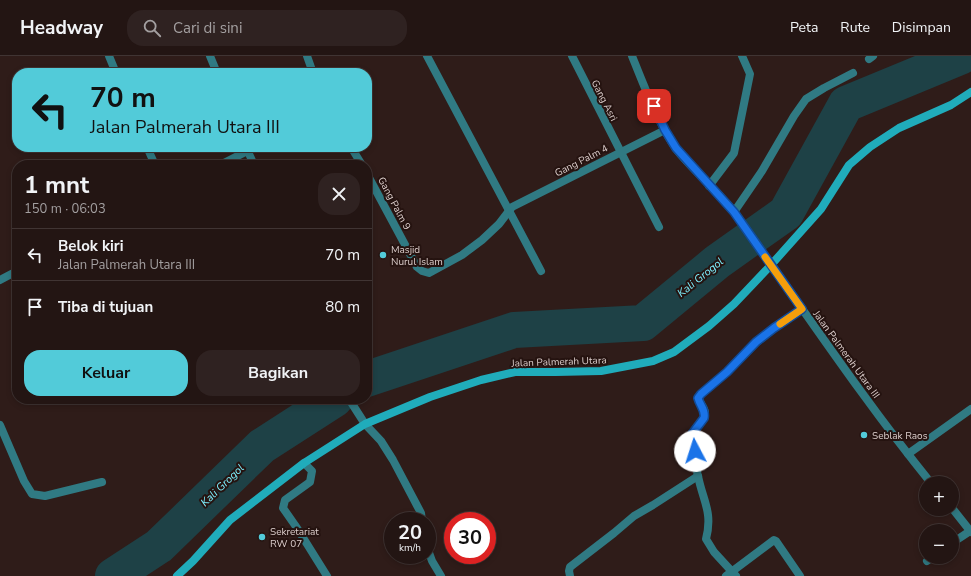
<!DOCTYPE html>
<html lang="id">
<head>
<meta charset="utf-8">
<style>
  body { margin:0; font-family:"Nunito Sans",sans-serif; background:#2f2221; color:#f1f3f6; height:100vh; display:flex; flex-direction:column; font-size:15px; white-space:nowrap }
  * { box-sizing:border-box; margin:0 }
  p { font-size:13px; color:#a39fa0 }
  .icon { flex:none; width:22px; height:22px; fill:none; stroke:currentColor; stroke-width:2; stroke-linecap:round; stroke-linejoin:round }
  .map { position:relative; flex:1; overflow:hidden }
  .sheet { position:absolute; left:12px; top:104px; width:360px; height:244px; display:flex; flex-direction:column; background:#231513; border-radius:16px; box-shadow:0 2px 6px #0003,0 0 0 1px #403433 }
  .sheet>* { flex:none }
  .hud { position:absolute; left:12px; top:12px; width:360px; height:84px; border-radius:16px; box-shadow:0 2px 6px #0003,0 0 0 1px #403433; background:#52cbd9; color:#111; overflow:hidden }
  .fabs { position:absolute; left:919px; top:420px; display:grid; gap:8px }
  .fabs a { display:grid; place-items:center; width:40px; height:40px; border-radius:50%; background:#231513; box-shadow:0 2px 6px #0003,0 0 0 1px #403433; font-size:20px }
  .speed { position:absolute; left:384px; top:456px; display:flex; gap:8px; font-size:20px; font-weight:700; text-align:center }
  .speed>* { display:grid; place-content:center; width:52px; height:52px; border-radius:50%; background:#231513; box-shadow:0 2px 6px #0003,0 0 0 1px #403433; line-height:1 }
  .speed small { font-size:10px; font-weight:400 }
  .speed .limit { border:6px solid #d22; background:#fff; color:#111 }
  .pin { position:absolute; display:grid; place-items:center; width:34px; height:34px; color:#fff; margin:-17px; border-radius:8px; box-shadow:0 2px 6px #0006 }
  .me { position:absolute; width:44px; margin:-22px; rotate:355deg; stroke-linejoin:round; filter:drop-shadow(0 0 3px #0008) }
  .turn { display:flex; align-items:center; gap:14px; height:84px; padding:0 12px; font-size:18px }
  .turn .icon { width:52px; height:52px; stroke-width:2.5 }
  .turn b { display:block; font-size:28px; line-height:34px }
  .round { display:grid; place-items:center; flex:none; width:42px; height:42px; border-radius:16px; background:#2f2221 }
  .summary { display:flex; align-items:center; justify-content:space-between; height:68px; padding:0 12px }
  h1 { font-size:24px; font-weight:700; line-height:30px }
  .primary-button { display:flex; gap:8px; margin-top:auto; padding:8px 12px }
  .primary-button a { flex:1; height:46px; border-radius:16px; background:#52cbd9; color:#111; font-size:16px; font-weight:700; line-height:46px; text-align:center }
  .primary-button a+a { background:#2f2221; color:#f1f3f6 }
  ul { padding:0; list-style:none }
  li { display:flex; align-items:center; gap:12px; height:52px; padding:0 12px; border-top:1px solid #403433 }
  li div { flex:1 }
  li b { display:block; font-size:15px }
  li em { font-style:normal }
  header { display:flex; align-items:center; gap:24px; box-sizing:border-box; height:56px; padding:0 20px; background:#231513; border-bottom:1px solid #403433 }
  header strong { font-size:19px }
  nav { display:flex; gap:22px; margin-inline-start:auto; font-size:14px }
  .search { width:280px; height:36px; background:#2f2221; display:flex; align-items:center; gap:10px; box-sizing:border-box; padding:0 14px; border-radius:16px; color:#a39fa0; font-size:15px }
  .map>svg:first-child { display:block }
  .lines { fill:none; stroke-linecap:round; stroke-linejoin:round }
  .river { stroke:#1e4146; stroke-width:36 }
  .lane { stroke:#307a83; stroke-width:8 }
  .street { stroke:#307a83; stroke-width:8 }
  .secondary { stroke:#20acbb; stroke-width:8 }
  .route-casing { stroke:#114b97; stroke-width:10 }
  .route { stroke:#1a73e8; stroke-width:7 }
  .slow { stroke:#f59e0b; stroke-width:7 }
  .poi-dot { fill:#52cbd9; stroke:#251310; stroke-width:1.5 }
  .labels { text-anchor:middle; stroke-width:4; stroke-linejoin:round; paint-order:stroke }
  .street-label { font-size:10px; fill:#dccecc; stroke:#251310 }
  .poi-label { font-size:10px; fill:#dccecc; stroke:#251310; text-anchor:start }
  .water-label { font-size:11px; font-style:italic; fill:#7df1ff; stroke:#251310 }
</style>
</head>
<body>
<header>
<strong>Headway</strong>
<div class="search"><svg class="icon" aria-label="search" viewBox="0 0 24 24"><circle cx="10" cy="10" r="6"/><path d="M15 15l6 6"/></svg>Cari di sini</div>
<nav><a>Peta</a><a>Rute</a><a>Disimpan</a></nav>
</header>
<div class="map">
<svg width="971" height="520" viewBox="0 0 971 520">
  <rect width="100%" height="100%" fill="#2f1c19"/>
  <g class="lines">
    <g class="river">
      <path d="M 367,323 L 514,274 L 643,267 L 717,206 L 786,157 L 846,48 L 962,0"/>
      <path d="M 113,520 L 159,490 L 262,390 L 335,343"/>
    </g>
    <g class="lane">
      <path d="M 734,156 L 762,115 L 794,60 L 806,43 L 824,32 L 853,17"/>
      <path d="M 952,487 L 970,475"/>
      <path d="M 927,505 L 933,501"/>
    </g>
    <g class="street">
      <path d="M 109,0 L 116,17"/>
      <path d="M 210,0 L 217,17"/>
      <path d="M 307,0 L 313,17"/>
      <path d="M 427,0 L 541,215"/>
      <path d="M 572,0 L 659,171"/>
      <path d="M 632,0 C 644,30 658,67 676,93 C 694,116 718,134 735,158 C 800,248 861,341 931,427"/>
      <path d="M 869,3 L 873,0"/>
      <path d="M 147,91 L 155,109"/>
      <path d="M 246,91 L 254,109"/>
      <path d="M 351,91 L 362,109"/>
      <path d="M 220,109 L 255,91"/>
      <path d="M 367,118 L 417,211 L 422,215 L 429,217 L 462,199 L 482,184 L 499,168 L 512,151 L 665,74"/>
      <path d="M 709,130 L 734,97 L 750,18 L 742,0"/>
      <path d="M 0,224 L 17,215"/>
      <path d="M 349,343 L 365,368 L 381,385 L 393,404 L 421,457 L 422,465"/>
      <path d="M 0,369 L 24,425 L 32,438 L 45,440 L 102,426"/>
      <path d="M 908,398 L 971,353"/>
      <path d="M 304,407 L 312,415 L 310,426 L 285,444 L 283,452 L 297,472 L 327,520"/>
      <path d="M 952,452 L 971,476"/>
      <path d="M 427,491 L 432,505 L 441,520"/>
      <path d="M 570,520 L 569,515 L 570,511 L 614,477 L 634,460 L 653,449 L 698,420"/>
      <path d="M 726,520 L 774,484 L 776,485 L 800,520"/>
      <path d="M 736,520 L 714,496 L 706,483 C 713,456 703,445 698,420 C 696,415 698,410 697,405 C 697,397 693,391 692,383 C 691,372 706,367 705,356 C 704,351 700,347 698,342 L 701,338 L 727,316 L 757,286 L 774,272 L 802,253"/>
    </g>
    <path class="secondary" d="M 177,520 L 193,505 L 230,464 L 304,407 L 365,368 L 430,341 L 481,324 L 515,316 L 556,316 L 601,315 L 653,305 L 674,296 L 709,270 L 734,248 L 771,209 L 821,153 L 849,109 L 870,91 L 899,72 L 951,49 L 971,36"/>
  </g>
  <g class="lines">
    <g class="route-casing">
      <path id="route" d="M 654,50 L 665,74 L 676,92 L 734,156 L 802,253 L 774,272 L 756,286 L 727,316 L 701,338 L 698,342 C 700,350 706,354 704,362 L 692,378 L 695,395"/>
    </g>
    <use href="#route" class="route"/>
    <path class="slow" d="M 765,201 L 802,253 L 780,268"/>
  </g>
  <g class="poi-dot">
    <circle cx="383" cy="199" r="4"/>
    <circle cx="864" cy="379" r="4"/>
    <circle cx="262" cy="481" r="4"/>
  </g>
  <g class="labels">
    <g class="street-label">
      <text transform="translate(605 44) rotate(63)" y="4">Gang Asri</text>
      <text transform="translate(581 104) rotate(-27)" y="4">Gang Palm 4</text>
      <text transform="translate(395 147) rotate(62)" y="4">Gang Palm 9</text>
      <text transform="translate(847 298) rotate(54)" y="4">Jalan Palmerah Utara III</text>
      <text transform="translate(559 305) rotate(-2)" y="4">Jalan Palmerah Utara</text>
    </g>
    <g class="poi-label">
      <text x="391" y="197">Masjid<tspan x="391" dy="12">Nurul Islam</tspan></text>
      <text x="872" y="383">Seblak Raos</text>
      <text x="270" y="479">Sekretariat<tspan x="270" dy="12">RW 07</tspan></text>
    </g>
    <g class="water-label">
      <text transform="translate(700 221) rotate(-39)" y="4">Kali Grogol</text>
      <text transform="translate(222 429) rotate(-44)" y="4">Kali Grogol</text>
    </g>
  </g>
</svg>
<div class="fabs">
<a>+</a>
<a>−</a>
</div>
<div class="speed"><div>20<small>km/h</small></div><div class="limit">30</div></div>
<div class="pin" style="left:654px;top:50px;background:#d93025"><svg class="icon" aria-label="arrive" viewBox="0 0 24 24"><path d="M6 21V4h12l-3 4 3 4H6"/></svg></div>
<svg class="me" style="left:695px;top:395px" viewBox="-20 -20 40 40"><circle r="19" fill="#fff"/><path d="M0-13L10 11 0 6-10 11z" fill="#1a73e8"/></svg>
<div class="hud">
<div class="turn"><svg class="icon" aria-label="left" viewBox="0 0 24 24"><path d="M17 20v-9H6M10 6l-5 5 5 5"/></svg><div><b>70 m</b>Jalan Palmerah Utara III</div></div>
</div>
<section class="sheet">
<div class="summary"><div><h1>1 mnt</h1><p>150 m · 06:03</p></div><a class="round"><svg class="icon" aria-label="close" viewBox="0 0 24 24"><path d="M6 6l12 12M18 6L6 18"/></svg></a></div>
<ul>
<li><svg class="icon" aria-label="left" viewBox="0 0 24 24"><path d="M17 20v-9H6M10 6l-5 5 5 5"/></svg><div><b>Belok kiri</b><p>Jalan Palmerah Utara III</p></div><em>70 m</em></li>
<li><svg class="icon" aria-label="arrive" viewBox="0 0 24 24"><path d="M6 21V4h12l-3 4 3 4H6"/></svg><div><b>Tiba di tujuan</b></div><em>80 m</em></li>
</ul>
<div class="primary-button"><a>Keluar</a><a>Bagikan</a></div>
</section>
</div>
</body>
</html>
